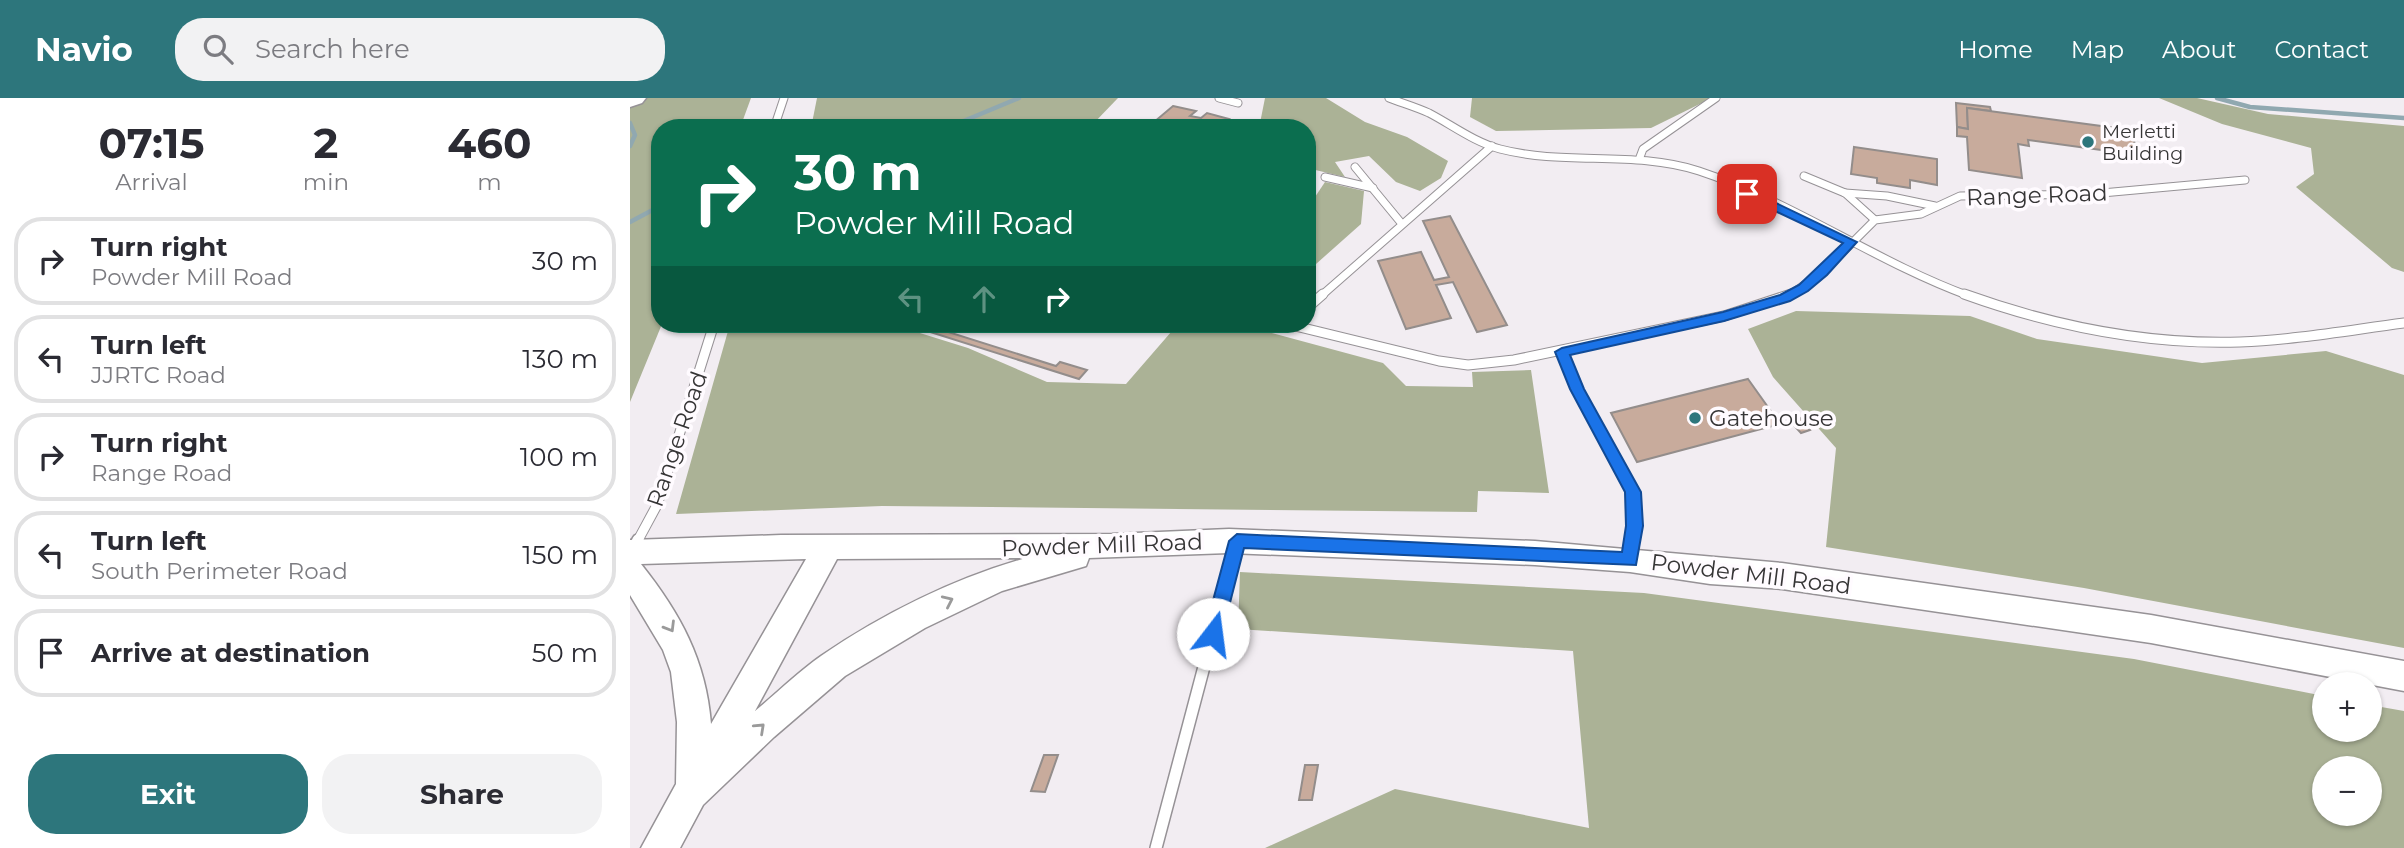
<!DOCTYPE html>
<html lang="en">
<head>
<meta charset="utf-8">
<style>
  body { margin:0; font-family:Montserrat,sans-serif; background:#f2f2f3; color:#2b2b33; height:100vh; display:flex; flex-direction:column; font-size:26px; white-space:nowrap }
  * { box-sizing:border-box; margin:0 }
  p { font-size:23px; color:#7c7c81 }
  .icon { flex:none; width:38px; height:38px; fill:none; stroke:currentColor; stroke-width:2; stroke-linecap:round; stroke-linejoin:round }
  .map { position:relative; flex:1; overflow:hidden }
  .drawer { display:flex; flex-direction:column; background:#fff; width:630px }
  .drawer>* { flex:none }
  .guide { position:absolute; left:21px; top:21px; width:665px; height:214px; border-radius:28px; box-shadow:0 2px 5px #0004; background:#0b6e4f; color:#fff; overflow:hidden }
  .fabs { position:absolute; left:1682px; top:574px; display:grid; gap:14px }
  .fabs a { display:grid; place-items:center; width:70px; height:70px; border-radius:50%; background:#fff; box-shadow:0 2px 5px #0004; font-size:35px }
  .pin { position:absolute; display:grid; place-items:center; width:60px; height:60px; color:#fff; margin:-30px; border-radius:14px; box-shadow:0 4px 10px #0006 }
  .me { position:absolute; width:77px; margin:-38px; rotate:15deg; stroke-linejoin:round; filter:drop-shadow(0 0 5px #0008) }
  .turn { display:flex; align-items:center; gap:24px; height:147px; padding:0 28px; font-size:32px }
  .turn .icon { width:91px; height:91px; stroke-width:2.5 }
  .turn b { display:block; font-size:49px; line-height:60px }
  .lanes { display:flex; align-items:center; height:66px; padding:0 28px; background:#0003; justify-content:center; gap:35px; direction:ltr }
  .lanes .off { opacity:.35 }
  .eta { display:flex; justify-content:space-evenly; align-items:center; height:119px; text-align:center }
  .eta b { font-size:42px; font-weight:700; line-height:49px }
  .primary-button { display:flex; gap:14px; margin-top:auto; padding:14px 28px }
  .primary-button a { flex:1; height:80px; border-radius:28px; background:#2d767c; color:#fff; font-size:28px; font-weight:700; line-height:80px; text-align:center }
  .primary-button a+a { background:#f2f2f3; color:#2b2b33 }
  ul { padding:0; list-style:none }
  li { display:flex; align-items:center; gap:21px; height:88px; margin:0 14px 10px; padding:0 14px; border:4px solid #e1e1e2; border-radius:28px }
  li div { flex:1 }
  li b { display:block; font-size:26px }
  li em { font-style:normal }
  header { display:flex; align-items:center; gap:42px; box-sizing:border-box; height:98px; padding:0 35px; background:#2d767c; color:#fff }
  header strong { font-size:33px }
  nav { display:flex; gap:38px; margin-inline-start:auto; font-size:24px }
  .search { width:490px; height:63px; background:#f2f2f3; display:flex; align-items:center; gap:18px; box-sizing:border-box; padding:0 24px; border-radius:28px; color:#7c7c81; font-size:26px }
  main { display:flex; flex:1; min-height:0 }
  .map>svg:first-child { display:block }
  .forest { fill:#abb296; fill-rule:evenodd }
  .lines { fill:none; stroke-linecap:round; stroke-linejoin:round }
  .stream { stroke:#90a8b0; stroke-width:4.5 }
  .building { fill:#c8ab9c; stroke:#938d8b; stroke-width:2 }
  .lane-far2-casing { stroke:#969296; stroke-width:9 }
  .lane-far1-casing { stroke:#969296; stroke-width:11 }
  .lane-casing { stroke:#969296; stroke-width:14 }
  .secondary-casing { stroke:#969296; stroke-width:3 }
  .highway-casing { stroke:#969296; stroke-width:3 }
  .lane-far2 { stroke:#fff; stroke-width:7 }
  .lane-far1 { stroke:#fff; stroke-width:9 }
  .lane { stroke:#fff; stroke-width:11 }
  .secondary { fill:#fff; fill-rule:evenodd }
  .highway { fill:#fff; fill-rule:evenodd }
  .oneway { stroke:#9a9a9a }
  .route { fill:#1a73e8; stroke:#114b97; stroke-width:2 }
  .poi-dot { fill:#2d767c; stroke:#fffbff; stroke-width:2.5 }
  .labels { text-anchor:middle; stroke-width:7; stroke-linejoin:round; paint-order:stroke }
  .far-poi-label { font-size:19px; fill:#363536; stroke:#fffbff; text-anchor:start }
  .street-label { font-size:23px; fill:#363536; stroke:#fffbff }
  .poi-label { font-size:23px; fill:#363536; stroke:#fffbff; text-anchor:start }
</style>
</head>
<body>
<header>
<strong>Navio</strong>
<div class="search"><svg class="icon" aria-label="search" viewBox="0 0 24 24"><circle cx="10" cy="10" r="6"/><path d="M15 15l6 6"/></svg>Search here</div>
<nav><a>Home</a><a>Map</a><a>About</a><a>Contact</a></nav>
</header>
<main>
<section class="drawer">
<div class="eta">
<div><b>07:15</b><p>Arrival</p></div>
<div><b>2</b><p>min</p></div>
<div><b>460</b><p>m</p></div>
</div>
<ul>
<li><svg class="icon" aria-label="right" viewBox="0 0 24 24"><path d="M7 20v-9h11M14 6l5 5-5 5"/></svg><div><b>Turn right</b><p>Powder Mill Road</p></div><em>30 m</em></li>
<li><svg class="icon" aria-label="left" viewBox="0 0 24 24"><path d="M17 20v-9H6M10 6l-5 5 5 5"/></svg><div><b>Turn left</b><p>JJRTC Road</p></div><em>130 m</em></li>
<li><svg class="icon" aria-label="right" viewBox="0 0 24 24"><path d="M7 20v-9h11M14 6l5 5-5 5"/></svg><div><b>Turn right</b><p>Range Road</p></div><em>100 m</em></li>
<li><svg class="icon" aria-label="left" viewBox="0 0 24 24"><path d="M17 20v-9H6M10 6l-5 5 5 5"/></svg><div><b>Turn left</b><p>South Perimeter Road</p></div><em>150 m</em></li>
<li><svg class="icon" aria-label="arrive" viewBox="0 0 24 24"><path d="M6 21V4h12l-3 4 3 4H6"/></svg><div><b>Arrive at destination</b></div><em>50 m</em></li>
</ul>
<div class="primary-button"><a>Exit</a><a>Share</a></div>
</section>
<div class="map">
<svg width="1774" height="750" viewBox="0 0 1774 750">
  <rect width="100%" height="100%" fill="#f2edf2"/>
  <g class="forest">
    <path d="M 17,0 L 121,0 L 110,30 L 30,30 L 30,226 L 32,226 L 0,304 L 0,9 Z"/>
    <path d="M 187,0 L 488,0 L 462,27 L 444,29 L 181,30 Z"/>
    <path d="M 635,0 L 696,0 L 735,24 L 777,39 L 818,63 L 811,80 L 790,93 L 766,84 L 739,58 L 705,64 L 715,79 L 677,70 L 677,30 L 629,30 Z"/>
    <path d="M 842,0 L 1082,0 L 1021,30 L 866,33 L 840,19 Z"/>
    <path d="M 1529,0 L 1567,0 L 1638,16 L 1774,28 L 1774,174 L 1762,170 L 1666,89 L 1684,76 L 1681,50 L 1592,26 Z"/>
    <path d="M 695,84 L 734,93 L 731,126 L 677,174 L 677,111 Z"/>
    <path d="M 1166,213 L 1340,218 L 1407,241 L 1572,265 L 1696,253 L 1774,277 L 1774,550 L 1454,490 L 1196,449 L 1206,350 L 1143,279 L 1118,231 Z"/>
    <path d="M 100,226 L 261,226 L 338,250 L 417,284 L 496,286 L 548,226 L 609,226 L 753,265 L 776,288 L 843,289 L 842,274 L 901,272 L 919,395 L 848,393 L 847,414 L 252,408 L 46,416 Z"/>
    <path d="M 610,474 L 1014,495 L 1504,561 L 1694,598 L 1694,632 L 1740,632 L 1740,607 L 1774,613 L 1774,750 L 635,750 L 765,691 L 959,730 L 943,553 L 608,531 ZM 1694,670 L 1740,670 L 1740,716 L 1694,716 Z"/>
  </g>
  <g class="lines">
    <g class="stream">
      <path d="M 1587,0 L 1620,9 L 1774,20"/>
      <path d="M 0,25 L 5,37 L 0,48"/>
      <path d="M 286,30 L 324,27 L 389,0"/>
      <path d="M 0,124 L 30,108"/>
    </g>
  </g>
  <g class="building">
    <path d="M 1326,5 L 1360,9 L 1361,13 L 1337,10 L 1338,31 L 1327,29 Z"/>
    <path d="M 543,8 L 566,13 L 560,18 L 571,20 L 577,15 L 599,21 L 589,30 L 517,30 Z"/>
    <path d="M 1337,10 L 1501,32 L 1508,57 L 1398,42 L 1399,48 L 1388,46 L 1392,80 L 1339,72 L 1337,39 L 1327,38 L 1327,29 L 1338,31 Z"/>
    <path d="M 1224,49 L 1307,61 L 1307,87 L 1280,82 L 1280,90 L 1247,85 L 1247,80 L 1221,76 Z"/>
    <path d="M 820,118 L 877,227 L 847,234 L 823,184 L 806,187 L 821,220 L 776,231 L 748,163 L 791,154 L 804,182 L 819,179 L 793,123 Z"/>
    <path d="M 275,226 L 293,226 L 426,268 L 430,264 L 457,272 L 449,281 Z"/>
    <path d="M 1118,281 L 1150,326 L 1007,364 L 981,315 Z"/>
    <path d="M 1169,319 L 1180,332 L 1171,335 L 1160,323 Z"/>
    <path d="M 414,657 L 428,657 L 415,694 L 401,693 Z"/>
    <path d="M 675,667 L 688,667 L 682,702 L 669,702 Z"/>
  </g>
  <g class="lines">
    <g class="lane-far2-casing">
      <g id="lane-far2">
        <path d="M 589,0 L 608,5"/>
        <path d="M 759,0 C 772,5 786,9 799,15 C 822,27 844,44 870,51 C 935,68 1004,52 1069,73 C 1163,104 1246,164 1339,198"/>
        <path d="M 144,30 L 154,0"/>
        <path d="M 1010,59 L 1013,51 L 1086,0"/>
        <path d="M 725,69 L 772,126"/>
        <path d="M 1174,78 L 1215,95 L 1245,122"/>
        <path d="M 695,79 L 743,90"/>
        <path d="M 1215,95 L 1257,98 L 1305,108"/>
        <path d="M 691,198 L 862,48"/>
        <path d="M 1158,198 L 1192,175 L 1245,122 L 1291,116 L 1330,98 L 1461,96 L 1615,82"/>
      </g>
    </g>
    <g class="lane-far1-casing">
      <g id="lane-far1">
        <path d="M 1334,196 C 1423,228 1515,247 1610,244 C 1665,242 1720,232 1774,225"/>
        <path d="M 677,210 L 693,196"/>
        <path d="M 657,226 L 809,263 L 838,267 L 884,262 L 1094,218 L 1161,196"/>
        <path d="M 932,254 L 947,291 L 1003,394 L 1003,444"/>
        <path d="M 7,444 L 27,407 L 84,226"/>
      </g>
    </g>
    <g class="lane-casing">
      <g id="lane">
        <path d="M 3,452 L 8,442"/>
        <path d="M 1000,462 L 1003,442"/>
        <path d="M 526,750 L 607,444"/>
      </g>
    </g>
    <g class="secondary-casing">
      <path id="secondary" d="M 599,431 L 905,443 L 1152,465 L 1521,517 L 1774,563 L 1774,593 L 1521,545 L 1152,491 L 1080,486 L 1000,474 L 905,467 L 599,455 L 459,460 L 456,468 L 372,493 L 295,530 L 215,578 L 144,639 L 73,707 L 50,750 L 11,750 L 46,686 L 47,624 L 41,574 L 33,552 L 0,497 L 0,442 L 151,437 L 482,436 ZM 396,460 C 325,480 252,516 191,558 C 168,574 147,595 125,613 L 207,461 ZM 176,461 L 81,626 C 76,562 50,515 11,466 Z"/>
    </g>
    <g class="highway-casing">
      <path id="highway" d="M 0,0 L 16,0 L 12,5 L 0,9 Z"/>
    </g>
    <use href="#lane-far2" class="lane-far2"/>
    <use href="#lane-far1" class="lane-far1"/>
    <use href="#lane" class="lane"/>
    <use href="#secondary" class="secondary"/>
    <use href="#highway" class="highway"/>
  </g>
  <defs><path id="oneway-chevron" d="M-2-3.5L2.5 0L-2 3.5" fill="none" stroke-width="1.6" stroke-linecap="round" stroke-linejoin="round" transform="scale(1.75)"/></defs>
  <g class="oneway">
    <use href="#oneway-chevron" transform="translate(318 503) rotate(-25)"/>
    <use href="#oneway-chevron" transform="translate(40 529) rotate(59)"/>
    <use href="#oneway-chevron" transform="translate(130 630) rotate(-43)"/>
  </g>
  <path class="route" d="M 1113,93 L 1121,93 L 1227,144 L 1197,177 L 1178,193 L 1160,203 L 1094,223 L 940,257 L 954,291 L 1011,394 L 1013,428 L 1006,467 L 614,450 L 592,536 L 589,542 L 577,542 L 574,536 L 599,443 L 607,436 L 992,454 L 996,428 L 995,394 L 940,291 L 925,254 L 932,250 L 1093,214 L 1150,197 L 1169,187 L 1213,145 L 1113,98 Z"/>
  <g class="poi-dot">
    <circle cx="1458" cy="44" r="7"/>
    <circle cx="1065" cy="320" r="7"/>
  </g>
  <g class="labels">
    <g class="far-poi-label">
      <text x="1472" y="40">Merletti<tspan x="1472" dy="22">Building</tspan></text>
    </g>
    <g class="street-label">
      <text transform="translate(1407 97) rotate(-2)" y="8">Range Road</text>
      <text transform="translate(47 341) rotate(-71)" y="8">Range Road</text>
      <text transform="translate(472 447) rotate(-2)" y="8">Powder Mill Road</text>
      <text transform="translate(1121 476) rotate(7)" y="8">Powder Mill Road</text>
    </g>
    <g class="poi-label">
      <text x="1079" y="328">Gatehouse</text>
    </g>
  </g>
</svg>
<div class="fabs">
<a>+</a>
<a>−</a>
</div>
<div class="pin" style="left:1117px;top:96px;background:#d93025"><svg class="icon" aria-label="arrive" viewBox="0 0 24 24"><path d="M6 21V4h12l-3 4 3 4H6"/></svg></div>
<svg class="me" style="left:583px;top:536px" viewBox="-20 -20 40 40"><circle r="19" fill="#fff"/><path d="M0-13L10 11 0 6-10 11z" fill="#1a73e8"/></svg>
<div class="guide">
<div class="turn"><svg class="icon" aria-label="right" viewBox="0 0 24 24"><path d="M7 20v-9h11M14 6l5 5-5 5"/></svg><div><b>30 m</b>Powder Mill Road</div></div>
<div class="lanes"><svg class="icon off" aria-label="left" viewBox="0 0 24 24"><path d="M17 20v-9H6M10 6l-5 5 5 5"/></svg><svg class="icon off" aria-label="ahead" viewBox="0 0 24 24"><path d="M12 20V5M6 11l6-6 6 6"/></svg><svg class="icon" aria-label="right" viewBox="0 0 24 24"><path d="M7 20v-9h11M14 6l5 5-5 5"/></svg></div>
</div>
</div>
</main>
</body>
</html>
